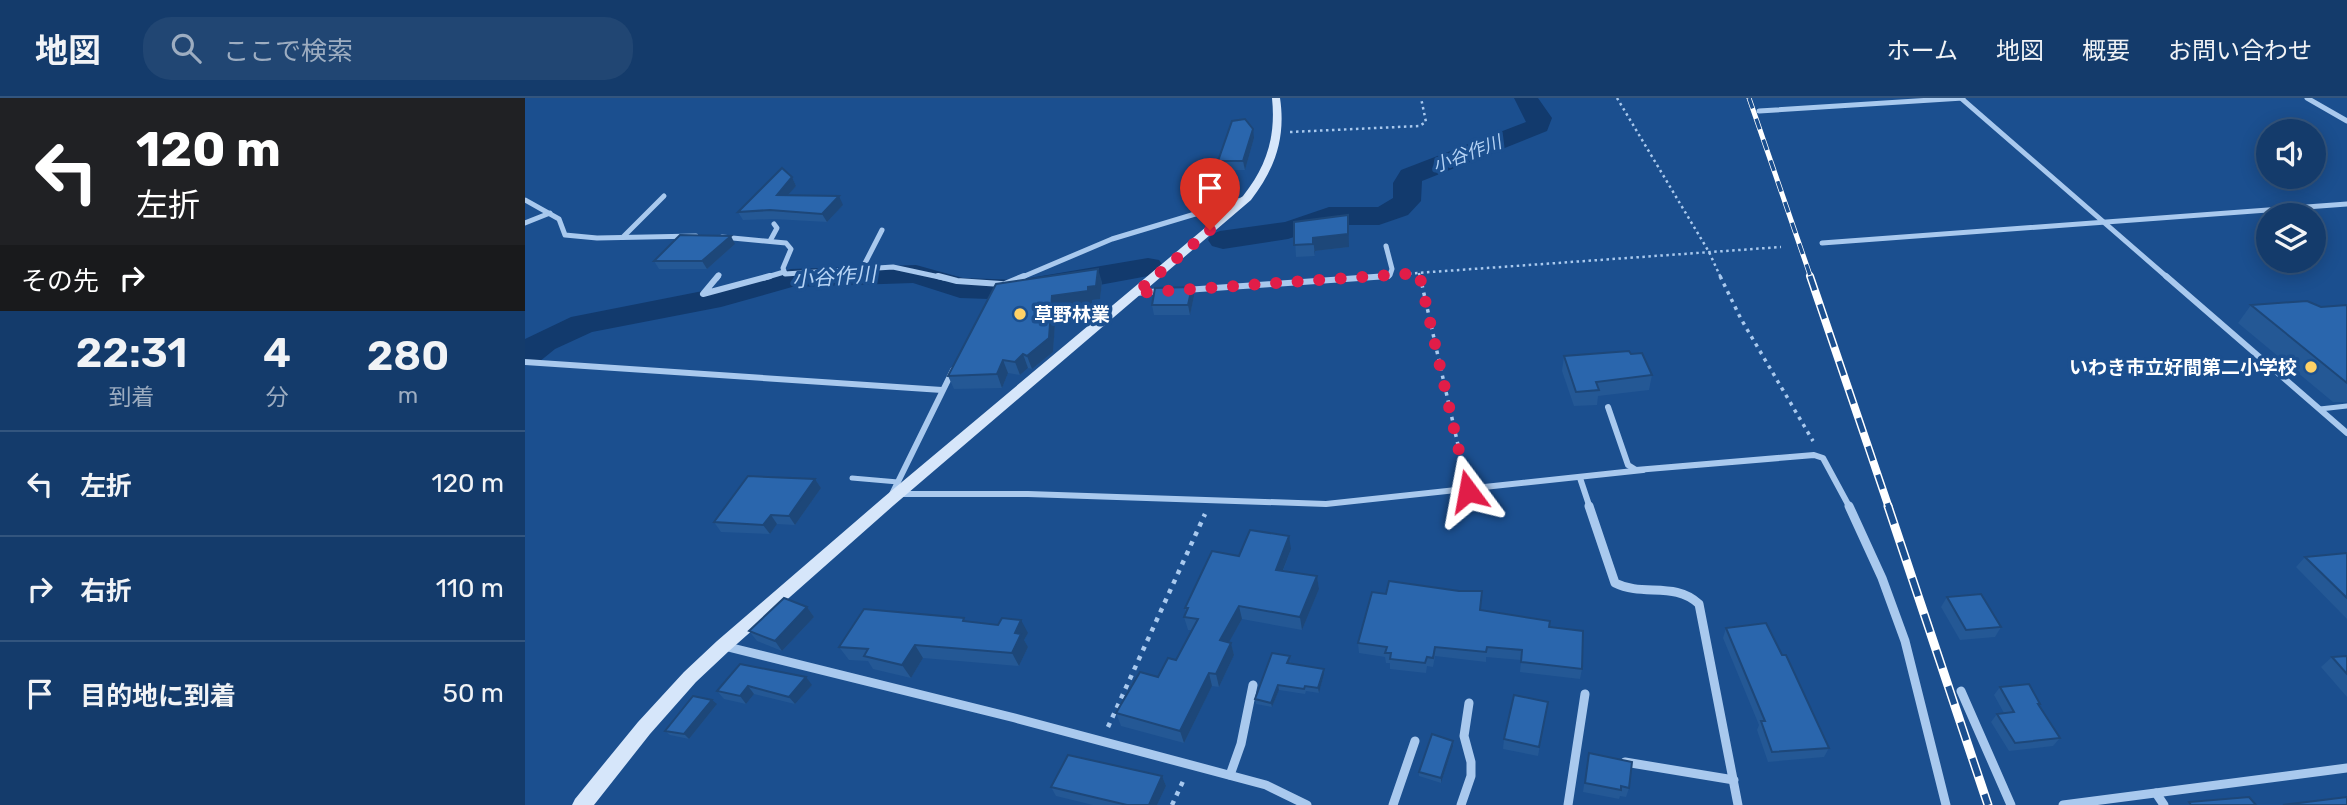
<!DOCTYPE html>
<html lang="ja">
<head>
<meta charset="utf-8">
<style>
  body { margin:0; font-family:Rubik,"Noto Sans JP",sans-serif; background:#214673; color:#f1f3f6; height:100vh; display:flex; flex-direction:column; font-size:26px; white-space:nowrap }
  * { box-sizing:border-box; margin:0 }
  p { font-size:23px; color:#9dadc1 }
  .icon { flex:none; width:38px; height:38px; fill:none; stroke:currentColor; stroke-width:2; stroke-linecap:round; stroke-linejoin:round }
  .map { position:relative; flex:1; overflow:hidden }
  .drawer { display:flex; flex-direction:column; background:#143b6b; width:525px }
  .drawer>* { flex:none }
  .banner { background:#202124; color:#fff; overflow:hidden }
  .buttons { position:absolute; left:1731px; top:21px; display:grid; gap:14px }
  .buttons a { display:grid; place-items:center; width:70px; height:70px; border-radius:50%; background:#143b6b; box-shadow:0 4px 18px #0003,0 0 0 2px #33557e; font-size:35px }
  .pin { position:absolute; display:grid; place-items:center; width:60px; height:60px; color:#fff; margin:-72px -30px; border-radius:50% 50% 50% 0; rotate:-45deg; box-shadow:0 0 7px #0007 }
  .pin .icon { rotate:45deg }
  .me { position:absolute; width:77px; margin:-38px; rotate:347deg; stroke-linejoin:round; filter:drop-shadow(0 0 5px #0008) }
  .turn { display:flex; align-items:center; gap:24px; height:147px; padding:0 21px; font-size:32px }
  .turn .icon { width:91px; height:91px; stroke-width:2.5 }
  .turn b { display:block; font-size:49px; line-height:60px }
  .then { display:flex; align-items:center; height:66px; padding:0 21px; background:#0003; gap:14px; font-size:26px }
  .eta { display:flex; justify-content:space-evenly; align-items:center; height:119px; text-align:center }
  .eta b { font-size:42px; font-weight:600; line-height:49px }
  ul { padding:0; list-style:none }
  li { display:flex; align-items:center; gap:21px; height:105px; padding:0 21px; border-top:2px solid #33557e }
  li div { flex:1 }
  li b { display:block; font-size:26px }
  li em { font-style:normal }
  header { display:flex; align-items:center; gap:42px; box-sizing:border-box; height:98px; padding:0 35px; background:#143b6b; border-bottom:2px solid #33557e }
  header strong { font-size:33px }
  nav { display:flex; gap:38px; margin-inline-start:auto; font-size:24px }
  .search { width:490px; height:63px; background:#214673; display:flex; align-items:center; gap:18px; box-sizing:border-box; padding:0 24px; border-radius:28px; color:#9dadc1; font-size:26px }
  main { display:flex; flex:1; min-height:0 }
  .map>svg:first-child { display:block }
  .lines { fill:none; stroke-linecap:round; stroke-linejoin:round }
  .river { fill:#123a6d; fill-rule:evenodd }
  .path-far2 { stroke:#a9c9ee; stroke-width:2.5; stroke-dasharray:2.5 3.5; stroke-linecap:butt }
  .path-far1 { stroke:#a9c9ee; stroke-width:3.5; stroke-dasharray:3.5 5; stroke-linecap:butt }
  .path { stroke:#a9c9ee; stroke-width:4.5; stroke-dasharray:4.5 6; stroke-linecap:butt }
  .lane { stroke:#a9c9ee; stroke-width:5 }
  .street-far2 { stroke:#a9c9ee; stroke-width:5 }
  .street-far1 { stroke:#a9c9ee; stroke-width:6 }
  .street { stroke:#a9c9ee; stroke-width:9 }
  .secondary { fill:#d6e6fa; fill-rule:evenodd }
  .rail-far2-casing { stroke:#fff; stroke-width:5 }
  .rail-far1-casing { stroke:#fff; stroke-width:8 }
  .rail-casing { stroke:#fff; stroke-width:9 }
  .rail-far2 { stroke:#1b4f8f; stroke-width:3.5; stroke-dasharray:11; stroke-linecap:butt }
  .rail-far1 { stroke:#1b4f8f; stroke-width:5; stroke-dasharray:15; stroke-linecap:butt }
  .rail { stroke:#1b4f8f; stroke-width:6; stroke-dasharray:19; stroke-linecap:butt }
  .wall { fill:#245895 }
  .shaded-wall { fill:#1d4779 }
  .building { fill:#2a66ad; stroke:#1d4779; stroke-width:2 }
  .route { stroke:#e11d48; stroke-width:12; stroke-dasharray:0 21.6 }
  .poi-dot { fill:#ffd166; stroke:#1b4f8f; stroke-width:2.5 }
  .labels { text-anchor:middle; stroke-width:7; stroke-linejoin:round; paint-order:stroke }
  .far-water-label { font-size:18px; font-style:italic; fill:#b5d3f5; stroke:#1b4f8f }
  .poi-label { font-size:19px; font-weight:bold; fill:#fff; stroke:#1b4f8f; text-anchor:start }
  .water-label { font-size:21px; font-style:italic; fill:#b5d3f5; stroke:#1b4f8f }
</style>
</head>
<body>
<header>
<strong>地図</strong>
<div class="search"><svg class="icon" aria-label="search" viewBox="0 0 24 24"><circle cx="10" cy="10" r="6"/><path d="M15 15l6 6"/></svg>ここで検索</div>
<nav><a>ホーム</a><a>地図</a><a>概要</a><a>お問い合わせ</a></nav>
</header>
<main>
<section class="drawer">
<div class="banner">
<div class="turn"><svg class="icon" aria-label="left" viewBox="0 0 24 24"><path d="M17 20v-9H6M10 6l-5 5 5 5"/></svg><div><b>120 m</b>左折</div></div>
<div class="then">その先<svg class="icon" aria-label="right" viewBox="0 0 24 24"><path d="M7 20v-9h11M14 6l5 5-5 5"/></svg></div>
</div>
<div class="eta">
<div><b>22:31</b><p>到着</p></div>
<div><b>4</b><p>分</p></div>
<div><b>280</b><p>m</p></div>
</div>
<ul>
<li><svg class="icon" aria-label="left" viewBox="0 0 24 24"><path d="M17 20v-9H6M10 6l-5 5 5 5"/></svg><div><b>左折</b></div><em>120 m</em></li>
<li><svg class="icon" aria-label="right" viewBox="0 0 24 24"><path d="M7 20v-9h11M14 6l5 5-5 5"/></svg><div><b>右折</b></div><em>110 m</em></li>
<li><svg class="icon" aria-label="arrive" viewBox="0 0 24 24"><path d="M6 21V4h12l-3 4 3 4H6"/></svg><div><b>目的地に到着</b></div><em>50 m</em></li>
</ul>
</section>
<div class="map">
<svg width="1822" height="707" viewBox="0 0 1822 707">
  <rect width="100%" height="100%" fill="#1b4f8f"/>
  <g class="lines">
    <g class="river">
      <path d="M 989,0 L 1013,0 L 1027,20 L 1022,33 L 897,83 L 896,103 L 883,117 L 854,127 L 804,127 L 763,141 L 698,151 L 687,148 L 683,142 L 687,136 L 695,133 L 760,124 L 804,109 L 853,109 L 868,100 L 868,85 L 876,72 L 1001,24 Z"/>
      <path d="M 623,160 L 634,162 L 639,169 L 634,176 L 493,202 L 435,200 L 388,185 L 267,189 L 196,209 L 67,234 L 30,251 L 14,264 L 0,266 L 0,241 L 46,219 L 193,190 L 266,171 L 391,167 L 438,180 L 493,182 Z"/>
    </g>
    <g class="path-far2">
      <path d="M 1092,0 L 1184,154 L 1196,180"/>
      <path d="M 765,34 L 894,28 L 901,24 L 896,0"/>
      <path d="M 894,175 L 895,180"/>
      <path d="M 878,176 L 1256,149"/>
    </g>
    <g class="path-far1">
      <path d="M 895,178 L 940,378"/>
      <path d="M 1195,178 L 1216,221 L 1288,343"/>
    </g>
    <g class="path">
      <path d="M 583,629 L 680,416"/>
      <path d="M 647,707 L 659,681"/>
    </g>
    <g class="lane">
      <path d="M 1795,311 L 1822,308"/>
      <path d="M 327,380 L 373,384"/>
    </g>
    <g class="street-far2">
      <path d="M 1436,0 L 1643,180"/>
      <path d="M 1782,0 L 1822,23"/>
      <path d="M 1234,13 L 1438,0"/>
      <path d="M 0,102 L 34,121 L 40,137 L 72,140 L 171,138"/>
      <path d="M 0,125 L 25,115"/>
      <path d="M 98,139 L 139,98"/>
      <path d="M 197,139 L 261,145 L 266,151 L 258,170 L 260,176 L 368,169 L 419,180"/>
      <path d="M 245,143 L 252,130 L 249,126"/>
      <path d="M 1297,145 L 1822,106"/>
      <path d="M 337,171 L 357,132"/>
      <path d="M 192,180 L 194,177"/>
      <path d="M 239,180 L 259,174"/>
      <path d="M 495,180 L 587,141 L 720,101"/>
      <path d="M 860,180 L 865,177 L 867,171 L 861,148"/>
    </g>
    <g class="street-far1">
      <path d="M 193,178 L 178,196 L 245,178"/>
      <path d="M 413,178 L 432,183 L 476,186"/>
      <path d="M 1641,178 L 1822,335"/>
      <path d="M 475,188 L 499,178"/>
      <path d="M 660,192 L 863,178"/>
      <path d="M 611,195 L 638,193"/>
      <path d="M 0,264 L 417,292"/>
      <path d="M 1083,309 L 1103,367 L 1111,372 L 1289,357 L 1298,360 L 1325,410"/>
      <path d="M 1055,380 L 1065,410"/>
      <path d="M 367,396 L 428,272"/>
      <path d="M 374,396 L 503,396 L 801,406 L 1118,372"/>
    </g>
    <g class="street">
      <path d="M 1064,408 L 1090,485 C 1118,499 1150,483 1174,506 L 1213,707"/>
      <path d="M 1324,408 L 1357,480 L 1380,543 L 1421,707"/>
      <path d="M 199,548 L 490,620 L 741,687 L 782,707"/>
      <path d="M 1436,593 L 1486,707"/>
      <path d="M 1100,664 L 1209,682"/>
      <path d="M 705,677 L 716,646 L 728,587"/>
      <path d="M 1631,695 L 1639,707"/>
      <path d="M 868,707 L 890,643"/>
      <path d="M 936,707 L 946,678 L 946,664 L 939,638 L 944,605"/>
      <path d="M 1043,707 L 1060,596"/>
      <path d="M 1538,707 L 1822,670"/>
    </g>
    <path class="secondary" d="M 747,0 L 755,0 C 761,40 750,71 726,102 L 369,407 L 204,553 L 171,584 L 125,636 L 69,707 L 47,707 L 50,701 L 113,624 L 159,574 L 192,543 L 359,399 L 718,98 C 742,68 751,38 747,0 Z"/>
    <g class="rail-far2-casing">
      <path id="rail-far2" d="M 1224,0 L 1286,180"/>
    </g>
    <g class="rail-far1-casing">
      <path id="rail-far1" d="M 1285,178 L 1364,410"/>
    </g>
    <g class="rail-casing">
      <path id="rail" d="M 1363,408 L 1463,707"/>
    </g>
    <use href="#rail-far2" class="rail-far2"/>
    <use href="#rail-far1" class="rail-far1"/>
    <use href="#rail" class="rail"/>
  </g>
  <g class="wall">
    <path d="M 729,40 L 720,72 L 695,72 L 693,63 Z"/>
    <path d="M 267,79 L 271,88 L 263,97 L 318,107 L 302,124 L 249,121 L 218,122 L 213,114 Z"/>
    <path d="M 769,124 L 824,149 L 789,153 L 790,158 L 771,159 Z"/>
    <path d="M 210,146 L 182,171 L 134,171 L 129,163 Z"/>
    <path d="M 577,184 L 575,201 L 567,202 L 567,206 L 531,211 L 528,254 L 507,271 L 503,270 L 495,277 L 483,275 L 477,290 L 429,291 L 423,278 L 471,186 Z"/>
    <path d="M 669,198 L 665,217 L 629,217 L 627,207 Z"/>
    <path d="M 1726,207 L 1796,209 L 1822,207 L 1822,304 L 1808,304 L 1713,225 Z"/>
    <path d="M 1106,256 L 1127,277 L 1124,292 L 1073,298 L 1072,307 L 1049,308 L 1037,273 L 1039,258 Z"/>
    <path d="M 290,381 L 296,390 L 270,427 L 252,426 L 245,436 L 196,434 L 189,424 Z"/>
    <path d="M 766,451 L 758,473 L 792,478 L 794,491 L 777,532 L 717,521 L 704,544 L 706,545 L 709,557 L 694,589 L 687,588 L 659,645 L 596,628 L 591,615 L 651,562 L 667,532 L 663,532 L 659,519 L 661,515 L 660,510 L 714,458 Z"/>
    <path d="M 1822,455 L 1822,521 L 1771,469 L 1780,459 Z"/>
    <path d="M 1422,499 L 1476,529 L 1470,539 L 1435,542 L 1416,509 Z"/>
    <path d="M 282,509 L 289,519 L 257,553 L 232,543 L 224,533 Z"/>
    <path d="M 955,512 L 1024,529 L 1057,571 L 1055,581 L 995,574 L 996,562 L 961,559 L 961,564 L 910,558 L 908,569 L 902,568 L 901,575 L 865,571 L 865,565 L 861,565 L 860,559 L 834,555 L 833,545 Z"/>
    <path d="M 441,523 L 503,535 L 499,542 L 503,549 L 494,568 L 398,560 L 386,580 L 348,571 L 343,563 L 324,562 L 314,549 Z"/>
    <path d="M 1201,530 L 1257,557 L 1304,650 L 1299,659 L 1243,664 L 1232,632 L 1234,627 L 1198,540 Z"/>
    <path d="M 1822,558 L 1822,599 L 1796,569 L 1807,559 Z"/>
    <path d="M 766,563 L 765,566 L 799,576 L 794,595 L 781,593 L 780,596 L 754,592 L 747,609 L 731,606 L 730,601 Z"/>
    <path d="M 215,566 L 287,587 L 270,606 L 229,596 L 221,606 L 199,601 L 192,593 Z"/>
    <path d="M 1475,589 L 1515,606 L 1514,608 L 1535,640 L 1528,648 L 1484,653 L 1466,624 L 1472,616 L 1479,615 L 1469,597 Z"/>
    <path d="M 1023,604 L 1013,658 L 978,651 L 979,641 Z"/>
    <path d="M 192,606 L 164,641 L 145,637 L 140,633 Z"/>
    <path d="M 928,648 L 916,685 L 894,678 L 894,674 Z"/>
    <path d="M 1064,655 L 1104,690 L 1101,699 L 1095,698 L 1094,701 L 1058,694 Z"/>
    <path d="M 637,678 L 641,688 L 632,707 L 568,707 L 531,698 L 526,689 Z"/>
  </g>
  <g class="shaded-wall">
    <path d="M 728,31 L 729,40 L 720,72 L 718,63 Z"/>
    <path d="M 267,79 L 271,88 L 256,105 L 252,97 Z"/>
    <path d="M 314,98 L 318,107 L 302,124 L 297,116 Z"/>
    <path d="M 823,117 L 824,149 L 789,153 L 790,158 L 788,140 Z"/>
    <path d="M 206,138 L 210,146 L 182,171 L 177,163 Z"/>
    <path d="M 573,171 L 577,184 L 575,201 L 567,202 L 567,206 L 531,211 L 528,254 L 507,271 L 502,258 L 527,198 L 563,189 Z"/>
    <path d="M 667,189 L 669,198 L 665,217 L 663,207 Z"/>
    <path d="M 498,256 L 503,270 L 495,277 L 490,264 Z"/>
    <path d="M 478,262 L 483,275 L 477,290 L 472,276 Z"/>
    <path d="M 290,381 L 296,390 L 270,427 L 264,418 Z"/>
    <path d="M 246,417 L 252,426 L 245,436 L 238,427 Z"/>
    <path d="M 764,438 L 766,451 L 753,485 L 751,472 Z"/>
    <path d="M 792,478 L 794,491 L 777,532 L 775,519 Z"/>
    <path d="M 714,508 L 717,521 L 698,555 L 695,542 Z"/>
    <path d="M 282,509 L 289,519 L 257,553 L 250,543 Z"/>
    <path d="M 496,522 L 503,535 L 499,542 L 503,549 L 494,568 L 487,555 L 490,535 Z"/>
    <path d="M 706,545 L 709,557 L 694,589 L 691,576 Z"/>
    <path d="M 390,547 L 398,560 L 386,580 L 377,567 Z"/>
    <path d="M 799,571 L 799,576 L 794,595 L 793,590 Z"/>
    <path d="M 684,575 L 687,588 L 659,645 L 655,633 Z"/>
    <path d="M 281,579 L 287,587 L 270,606 L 264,599 Z"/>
    <path d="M 753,587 L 754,592 L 747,609 L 746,605 Z"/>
    <path d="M 223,588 L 229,596 L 221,606 L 215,598 Z"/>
    <path d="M 187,602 L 192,606 L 164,641 L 159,636 Z"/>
    <path d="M 928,643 L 928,648 L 916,685 L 916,680 Z"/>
    <path d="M 637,678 L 641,688 L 632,707 L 624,707 Z"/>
  </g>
  <g class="building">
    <path d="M 720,21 L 728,31 L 718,63 L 693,63 L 707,23 Z"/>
    <path d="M 257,70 L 267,79 L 252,97 L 314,98 L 297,116 L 245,112 L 213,114 Z"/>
    <path d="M 823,117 L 823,136 L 788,140 L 788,146 L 769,147 L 769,124 Z"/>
    <path d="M 155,137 L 206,138 L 177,163 L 129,163 Z"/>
    <path d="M 573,171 L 571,188 L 563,189 L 563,193 L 527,198 L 524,240 L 502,258 L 498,256 L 490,264 L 478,262 L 472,276 L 423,278 L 471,186 Z"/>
    <path d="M 667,189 L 663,207 L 627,207 L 630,190 Z"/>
    <path d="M 1782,203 L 1796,209 L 1822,207 L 1822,285 L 1726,207 Z"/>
    <path d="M 1104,253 L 1106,256 L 1117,255 L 1127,277 L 1071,284 L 1074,292 L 1051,294 L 1039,258 Z"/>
    <path d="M 223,378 L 290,381 L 264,418 L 246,417 L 238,427 L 189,424 Z"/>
    <path d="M 725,432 L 764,438 L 751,472 L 792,478 L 775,519 L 714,508 L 695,542 L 706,545 L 691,576 L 684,575 L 655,633 L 591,615 L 615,574 L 633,579 L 643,560 L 651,562 L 673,521 L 659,519 L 663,510 L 660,510 L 687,453 L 714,458 Z"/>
    <path d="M 1822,455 L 1822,500 L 1780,459 Z"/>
    <path d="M 864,483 L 934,493 L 957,493 L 955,512 L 1025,523 L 1024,529 L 1058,533 L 1057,571 L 996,564 L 997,552 L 962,549 L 961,554 L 910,549 L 908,560 L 902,559 L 900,565 L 865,561 L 866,555 L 860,555 L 862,549 L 833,545 L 847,494 L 861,496 Z"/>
    <path d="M 1456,496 L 1476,529 L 1441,532 L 1422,499 Z"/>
    <path d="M 259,500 L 282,509 L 250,543 L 224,533 Z"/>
    <path d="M 339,511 L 439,520 L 438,523 L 473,527 L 477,520 L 496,522 L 490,535 L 496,536 L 487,555 L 390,547 L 377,567 L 339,558 L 343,551 L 314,549 Z"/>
    <path d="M 1241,525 L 1257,557 L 1261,557 L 1304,650 L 1247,654 L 1236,623 L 1240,623 L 1201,530 Z"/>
    <path d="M 747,555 L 765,558 L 762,565 L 799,571 L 793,590 L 780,588 L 779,591 L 753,587 L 746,605 L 730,601 Z"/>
    <path d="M 1822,558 L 1822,576 L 1807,559 Z"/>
    <path d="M 215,566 L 281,579 L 264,599 L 223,588 L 215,598 L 192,593 Z"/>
    <path d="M 1504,586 L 1515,606 L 1513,606 L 1535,640 L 1490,645 L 1472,616 L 1489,614 L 1475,589 Z"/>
    <path d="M 989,597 L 1023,604 L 1014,649 L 979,641 Z"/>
    <path d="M 168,598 L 187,602 L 159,636 L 140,633 Z"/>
    <path d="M 907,636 L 928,643 L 916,680 L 894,674 Z"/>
    <path d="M 1064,655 L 1107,664 L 1104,690 L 1096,688 L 1096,692 L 1060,685 Z"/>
    <path d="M 543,657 L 637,678 L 624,707 L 602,707 L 526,689 Z"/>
    <path d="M 1724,699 L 1731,707 L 1666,707 L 1664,704 Z"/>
    <path d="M 1822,699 L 1822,707 L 1758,707 Z"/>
  </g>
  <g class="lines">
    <path class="route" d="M 685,132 L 611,195 L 894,175 L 943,393"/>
  </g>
  <g class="poi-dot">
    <circle cx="495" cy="216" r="7"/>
    <circle cx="1786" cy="269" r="7"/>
  </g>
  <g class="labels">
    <g class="far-water-label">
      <text transform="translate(942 56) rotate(-21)" y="6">小谷作川</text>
    </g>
    <g class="poi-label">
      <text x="509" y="223">草野林業</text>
      <text x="1772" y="276" text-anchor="end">いわき市立好間第二小学校</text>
    </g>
    <g class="water-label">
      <text transform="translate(309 179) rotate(-4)" y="7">小谷作川</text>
    </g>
  </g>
</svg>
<div class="buttons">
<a><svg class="icon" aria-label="sound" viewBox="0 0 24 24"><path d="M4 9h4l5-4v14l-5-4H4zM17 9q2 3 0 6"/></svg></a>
<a><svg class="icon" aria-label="layers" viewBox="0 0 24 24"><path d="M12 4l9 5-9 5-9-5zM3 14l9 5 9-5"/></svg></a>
</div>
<div class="pin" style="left:685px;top:132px;background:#d93025"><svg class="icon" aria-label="arrive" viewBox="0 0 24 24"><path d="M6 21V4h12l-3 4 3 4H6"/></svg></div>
<svg class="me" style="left:943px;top:393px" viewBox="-20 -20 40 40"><path d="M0-17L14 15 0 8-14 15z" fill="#e11d48" stroke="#fff" stroke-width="4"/></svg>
</div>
</main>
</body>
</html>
